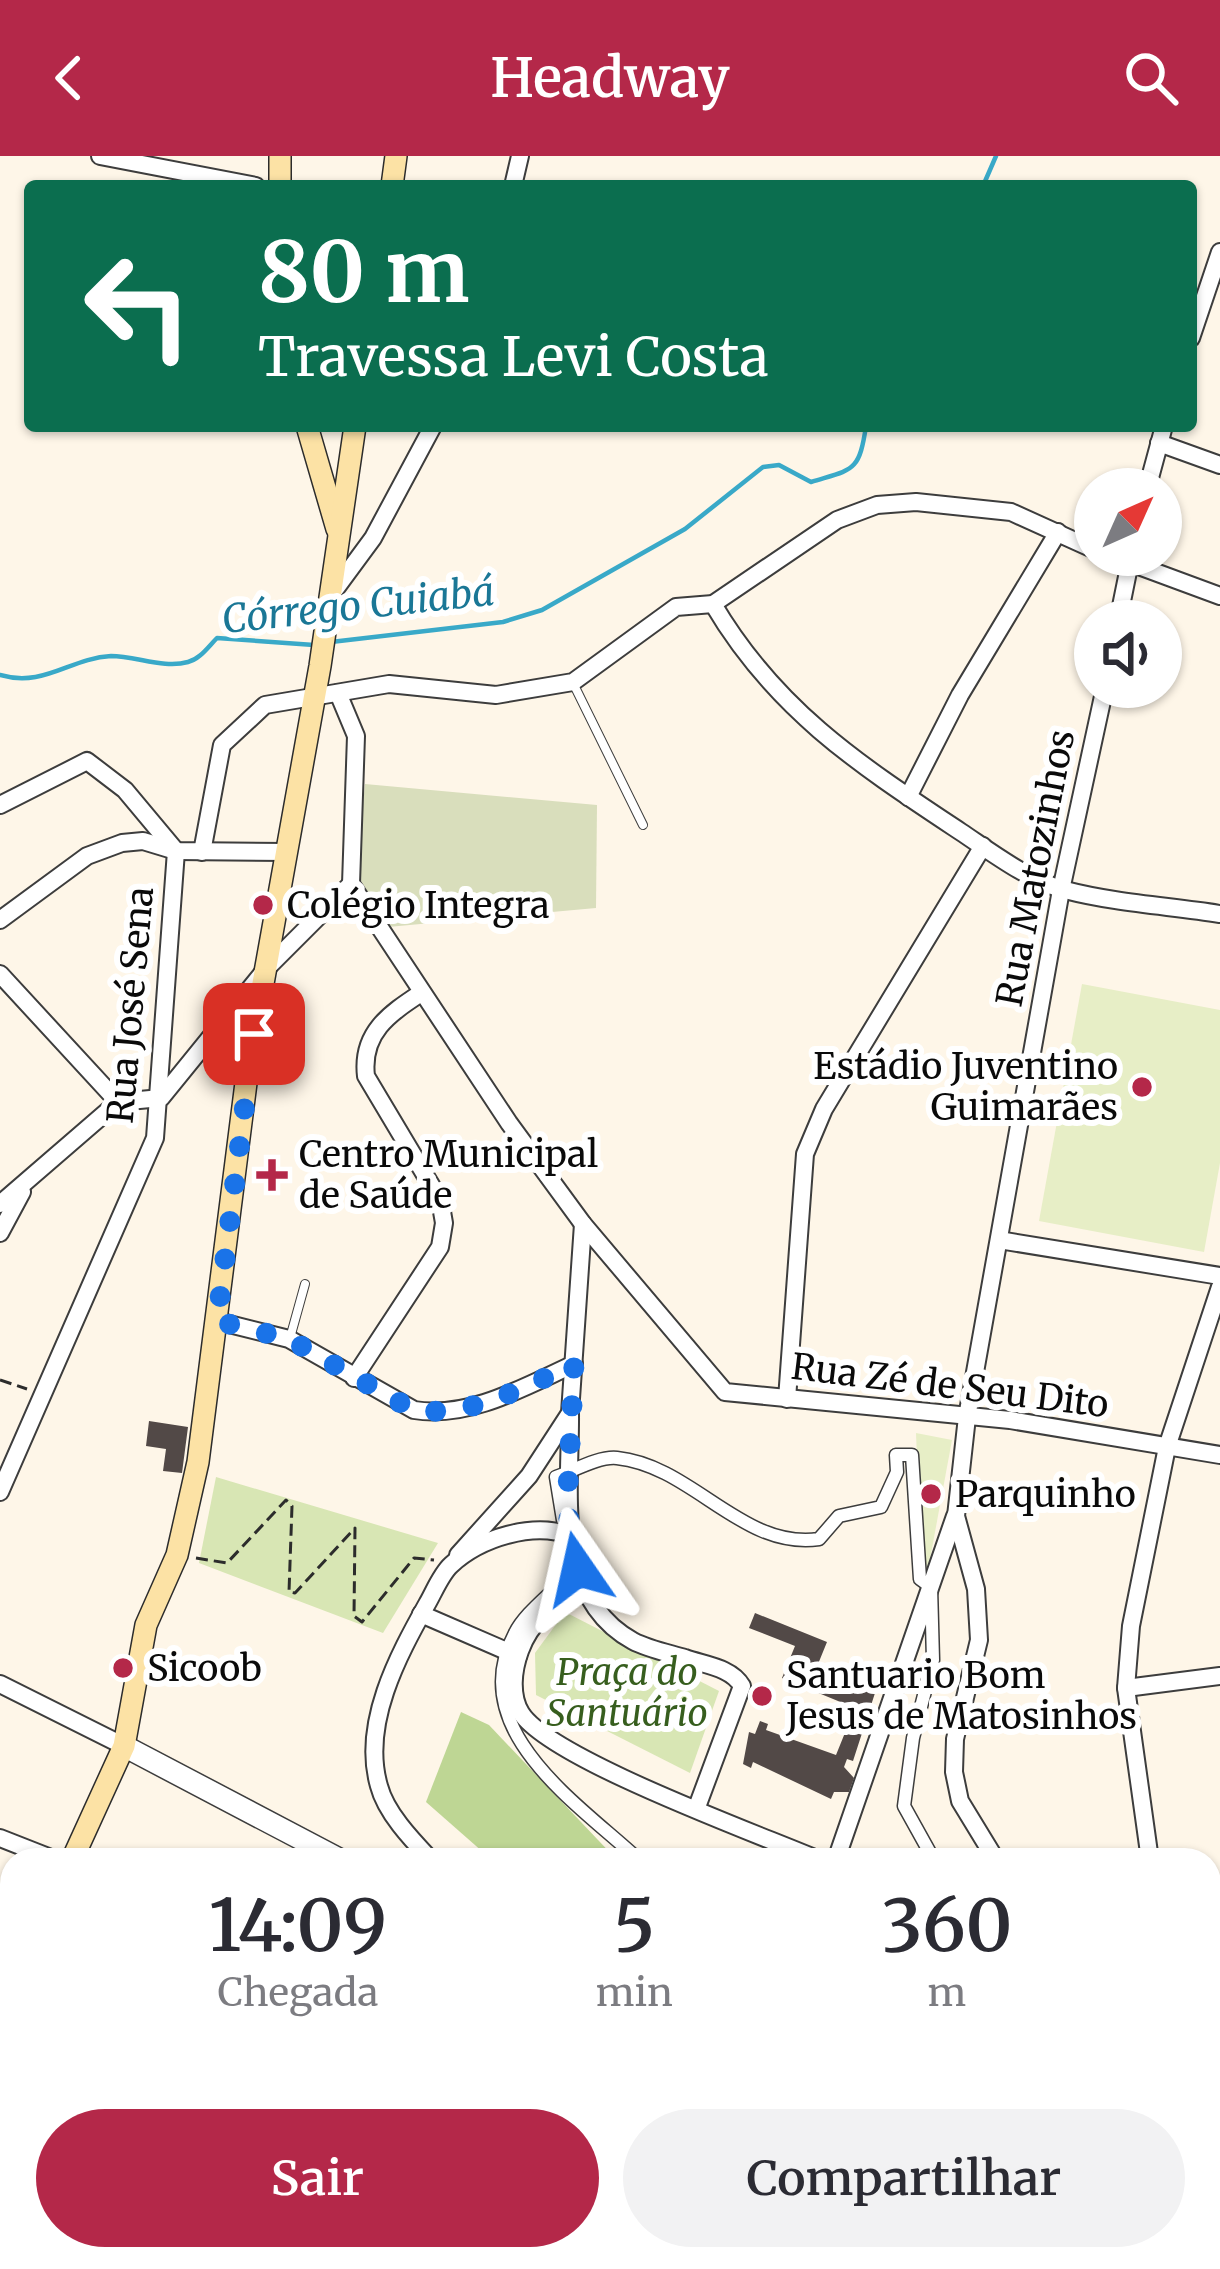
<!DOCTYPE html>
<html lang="pt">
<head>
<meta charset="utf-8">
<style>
  body { margin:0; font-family:Merriweather,serif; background:#f2f2f3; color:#2b2b33; height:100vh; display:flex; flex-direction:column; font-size:45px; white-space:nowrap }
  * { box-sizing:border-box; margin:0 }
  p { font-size:39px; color:#7c7c81 }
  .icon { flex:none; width:66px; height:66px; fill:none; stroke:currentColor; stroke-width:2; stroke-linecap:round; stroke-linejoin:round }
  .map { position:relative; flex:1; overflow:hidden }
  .panel { position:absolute; left:0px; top:1692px; width:1221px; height:423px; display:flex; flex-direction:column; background:#fff; border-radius:36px 36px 0 0; box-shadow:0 3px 9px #0004 }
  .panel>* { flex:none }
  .top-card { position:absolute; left:24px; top:24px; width:1173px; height:252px; border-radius:12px; box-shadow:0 3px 9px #0004; background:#0b6e4f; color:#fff; overflow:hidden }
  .needle { width:78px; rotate:45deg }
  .fabs { position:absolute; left:1074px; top:312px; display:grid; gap:24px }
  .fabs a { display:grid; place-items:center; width:108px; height:108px; border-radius:50%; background:#fff; box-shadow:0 3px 9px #0004; font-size:60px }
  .pin { position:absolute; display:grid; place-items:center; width:102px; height:102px; color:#fff; margin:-51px; border-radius:24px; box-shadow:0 6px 18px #0006 }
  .me { position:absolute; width:132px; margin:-66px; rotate:349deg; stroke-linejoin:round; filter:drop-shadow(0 0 9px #0008) }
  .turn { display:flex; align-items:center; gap:42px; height:252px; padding:0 36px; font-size:54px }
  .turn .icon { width:156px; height:156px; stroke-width:2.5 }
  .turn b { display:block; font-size:84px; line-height:102px }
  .eta { display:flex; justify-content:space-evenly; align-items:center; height:204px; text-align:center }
  .eta b { font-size:72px; font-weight:600; line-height:84px }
  .action { display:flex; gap:24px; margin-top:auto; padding:24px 36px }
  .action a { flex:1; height:138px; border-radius:72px; background:#b42849; color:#fff; font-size:48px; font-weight:600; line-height:138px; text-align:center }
  .action a+a { background:#f2f2f3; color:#2b2b33 }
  header { display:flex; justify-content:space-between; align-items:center; height:156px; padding:0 36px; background:#b42849; color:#fff; font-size:54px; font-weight:600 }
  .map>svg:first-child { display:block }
  .green { fill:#d8e6b4 }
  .forest { fill:#bed694 }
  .cemetery { fill:#d9debc }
  .pitch { fill:#e7eec6 }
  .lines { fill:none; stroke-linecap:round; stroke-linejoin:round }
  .stream { stroke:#39a9c8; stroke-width:4.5 }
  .building { fill:#524947 }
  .service-casing { stroke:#3d3d3d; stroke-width:10 }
  .pedestrian-casing { stroke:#3d3d3d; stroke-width:15 }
  .minor-casing { stroke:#3d3d3d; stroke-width:20 }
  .tertiary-casing { stroke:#3d3d3d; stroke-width:24 }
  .secondary-casing { stroke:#2c2c2c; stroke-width:24 }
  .path { stroke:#2c2c2c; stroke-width:3; stroke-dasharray:12 6; stroke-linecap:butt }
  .service { stroke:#fff; stroke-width:8 }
  .pedestrian { stroke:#fff; stroke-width:12 }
  .minor { stroke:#fff; stroke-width:16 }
  .tertiary { stroke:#fff; stroke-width:21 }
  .secondary { stroke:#fce2a5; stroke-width:21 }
  .route { stroke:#1a73e8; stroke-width:21; stroke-dasharray:0 37.8 }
  .poi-dot { fill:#b42849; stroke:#fff; stroke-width:4.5 }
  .labels { text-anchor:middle; stroke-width:12; stroke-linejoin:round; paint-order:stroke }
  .street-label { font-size:36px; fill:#0a0a0a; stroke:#fff }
  .poi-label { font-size:36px; fill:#0a0a0a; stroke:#fff; text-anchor:start }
  .park-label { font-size:36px; font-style:italic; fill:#375e1e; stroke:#fff }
  .water-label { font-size:39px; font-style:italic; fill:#1a7796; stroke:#fff }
</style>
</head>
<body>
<header><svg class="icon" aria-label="back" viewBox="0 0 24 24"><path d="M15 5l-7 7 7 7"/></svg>Headway<svg class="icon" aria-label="search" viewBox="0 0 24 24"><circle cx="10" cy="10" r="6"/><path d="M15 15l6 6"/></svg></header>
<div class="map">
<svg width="1220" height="2113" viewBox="0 0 1220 2113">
  <rect width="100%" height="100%" fill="#fef6e8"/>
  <g class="green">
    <path d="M 216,1321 L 438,1387 L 383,1477 L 199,1407 Z"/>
    <path d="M 565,1456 L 719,1535 L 690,1617 L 536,1539 L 535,1497 Z"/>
  </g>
  <path class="forest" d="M 461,1556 L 489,1569 L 617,1704 L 492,1704 L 426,1646 Z"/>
  <path class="cemetery" d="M 365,628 L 597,649 L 596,752 L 388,771 L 356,716 Z"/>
  <g class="pitch">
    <path d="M 1082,828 L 1220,854 L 1220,1007 L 1204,1096 L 1039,1065 Z"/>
    <path d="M 916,1277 L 952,1284 L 928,1414 L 921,1406 Z"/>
    <path d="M 6,1940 L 12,1945 L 12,2065 L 0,2054 L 0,1946 Z"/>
  </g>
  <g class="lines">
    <g class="stream">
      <path d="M 983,30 L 996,0"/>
      <path d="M 331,486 L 503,466 L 542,454 L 685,373 L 763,311 L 779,309 L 811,326 C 853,313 859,317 866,270"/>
      <path d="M 0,519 C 44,532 70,502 111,500 C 136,500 164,513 188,506 C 200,503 208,491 217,482 L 314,489"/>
    </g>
  </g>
  <g class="building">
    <path d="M 149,1265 L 188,1271 L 182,1317 L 163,1315 L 166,1293 L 146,1290 Z"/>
    <path d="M 755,1457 L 827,1486 L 816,1513 L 875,1537 L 853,1605 L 847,1603 L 844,1611 L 854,1622 L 849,1636 L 834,1636 L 831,1643 L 753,1606 L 751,1612 L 743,1608 L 749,1576 L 755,1578 L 760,1565 L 768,1568 L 766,1574 L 836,1599 L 855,1552 L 782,1522 L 795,1490 L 749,1472 Z"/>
  </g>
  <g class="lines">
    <g class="service-casing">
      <g id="service">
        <path d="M 573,527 L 643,669"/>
        <path d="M 290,1182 L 305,1128"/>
      </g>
    </g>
    <g class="pedestrian-casing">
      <g id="pedestrian">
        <path d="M 563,1364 L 556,1321 C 573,1315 599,1300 617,1302 C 693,1310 742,1394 819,1383 L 839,1360 L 881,1351 L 897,1316 L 896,1299 L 912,1299 L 920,1423 L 931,1431 L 933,1504 L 913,1582 L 904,1650 L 934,1704"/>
        <path d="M 566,1384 L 565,1422 C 550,1439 525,1457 515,1477 C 463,1574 579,1648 639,1704"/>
      </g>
    </g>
    <g class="minor-casing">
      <g id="minor">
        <path d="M 100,0 L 256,30"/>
        <path d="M 513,30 L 520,0"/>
        <path d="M 1191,182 L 1220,96"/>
        <path d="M 1159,287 L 1220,309"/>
        <path d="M 1147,333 L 1164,270"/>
        <path d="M 1109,399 L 1220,440"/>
        <path d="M 331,439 L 373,382 L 433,270"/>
        <path d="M 713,448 C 776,555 860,609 961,676 C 991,696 1029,725 1065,734 C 1115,747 1169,750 1220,758"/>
        <path d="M 1118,465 L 1131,401"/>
        <path d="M 338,537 L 356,580 L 351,728 L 509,967 L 583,1068 L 725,1236 L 1010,1264 L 1220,1299"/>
        <path d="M 908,641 L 960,539 L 1058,376"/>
        <path d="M 0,649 L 87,605 L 125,634 L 176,695 L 155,982 L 0,1336"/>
        <path d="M 202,696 L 222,589 L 265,549 L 389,528 L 496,539 L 573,526 L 676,451 L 713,448 L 837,364 L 877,349 L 916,346 L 1011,356 L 1095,394"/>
        <path d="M 0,764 L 87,700 L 122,687 L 143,685 L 176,695 L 287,696"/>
        <path d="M 0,818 L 118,946"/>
        <path d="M 0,1048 L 118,946 L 161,942 L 265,814 L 351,728"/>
        <path d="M 0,1077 L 22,1036"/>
        <path d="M 999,1084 L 1220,1120"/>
        <path d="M 217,1165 L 289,1183 L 414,1254 C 469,1263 524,1231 574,1208"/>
        <path d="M 354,1222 L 440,1091 L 444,1067 L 440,1044 L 366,920 C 361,877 389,858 421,837"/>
        <path d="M 787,1243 L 805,998 L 824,953 L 983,690"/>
        <path d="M 570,1257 C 571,1332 552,1441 633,1485 C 648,1493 668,1497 685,1502 C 704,1509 731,1511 742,1530 L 697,1651"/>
        <path d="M 458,1399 L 529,1320 L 570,1257 L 583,1068"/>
        <path d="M 586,1435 C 557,1445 531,1464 520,1495 C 513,1514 510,1539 521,1557 C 550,1603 761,1679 819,1704"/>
        <path d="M 421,1458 L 518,1500"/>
        <path d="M 0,1528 L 124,1590"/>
        <path d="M 1126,1532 L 1220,1520"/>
        <path d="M 0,1682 L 56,1704"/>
        <path d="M 431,1704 C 412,1684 386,1657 379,1630 C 361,1568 398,1500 427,1448 C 434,1436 441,1418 451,1409 C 480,1382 534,1365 571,1380"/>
        <path d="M 836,1704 L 955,1360"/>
        <path d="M 996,1704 L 960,1645 L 954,1616 L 955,1583 L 979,1484 L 976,1433 L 956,1360 L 967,1261 L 1061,734 L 1105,531"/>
        <path d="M 1150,1704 L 1126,1532 L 1131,1470 L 1167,1291 L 1220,1131"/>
        <path d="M 0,2069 L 12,2080"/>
        <path d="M 38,2103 L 49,2113"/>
        <path d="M 705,2103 L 723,2113"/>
        <path d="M 1199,2103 L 1199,2113"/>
        <path d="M 66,2113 L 75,2103"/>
        <path d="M 884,2113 L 889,2103"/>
      </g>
    </g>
    <g class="tertiary-casing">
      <g id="tertiary">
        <path d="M 124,1590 L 341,1704"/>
        <path d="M 1209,1908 L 1220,1908"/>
      </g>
    </g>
    <g class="secondary-casing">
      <g id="secondary">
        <path d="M 280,0 L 280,30"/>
        <path d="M 392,30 L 396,0"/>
        <path d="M 307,270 L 337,373"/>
        <path d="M 72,1704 L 124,1590 L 146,1469 L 177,1399 L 198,1306 L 248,911 L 320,510 L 355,270"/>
        <path d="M 0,1816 L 12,1798"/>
      </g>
    </g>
    <g class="path">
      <path d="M 0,1224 L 27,1233"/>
      <path d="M 196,1402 L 227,1407 L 286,1344 L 292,1350 L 289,1436 L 295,1437 L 355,1372 L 354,1460 L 362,1466 L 414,1402 L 434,1404"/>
    </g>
    <use href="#service" class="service"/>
    <use href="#pedestrian" class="pedestrian"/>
    <use href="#minor" class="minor"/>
    <use href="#tertiary" class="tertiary"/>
    <use href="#secondary" class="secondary"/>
  </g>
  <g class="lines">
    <path class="route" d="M 254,878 L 217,1165 L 289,1183 L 413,1254 C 469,1262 525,1231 574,1208 L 567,1352 L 578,1413"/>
  </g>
  <g class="poi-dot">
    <circle cx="263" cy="749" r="12"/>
    <circle cx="1142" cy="931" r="12"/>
    <path d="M266 1001h12v12h12v12h-12v12h-12v-12h-12v-12h12z"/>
    <circle cx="931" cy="1338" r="12"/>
    <circle cx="123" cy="1512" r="12"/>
    <circle cx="762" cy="1540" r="12"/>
  </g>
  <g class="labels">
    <g class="street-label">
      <text transform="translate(1035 712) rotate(-79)" y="13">Rua Matozinhos</text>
      <text transform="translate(130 849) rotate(-85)" y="13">Rua José Sena</text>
      <text transform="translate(950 1229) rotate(7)" y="13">Rua Zé de Seu Dito</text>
    </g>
    <g class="poi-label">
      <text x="287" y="762">Colégio Integra</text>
      <text x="1118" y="923" text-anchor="end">Estádio Juventino<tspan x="1118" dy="41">Guimarães</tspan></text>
      <text x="299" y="1011">Centro Municipal<tspan x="299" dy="41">de Saúde</tspan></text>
      <text x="955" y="1351">Parquinho</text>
      <text x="147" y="1525">Sicoob</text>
      <text x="786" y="1532">Santuario Bom<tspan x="786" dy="41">Jesus de Matosinhos</tspan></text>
    </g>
    <g class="park-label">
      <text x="627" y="1529">Praça do<tspan x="627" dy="41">Santuário</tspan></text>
    </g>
    <g class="water-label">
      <text transform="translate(358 449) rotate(-6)" y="14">Córrego Cuiabá</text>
    </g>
  </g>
</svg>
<div class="fabs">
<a><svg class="needle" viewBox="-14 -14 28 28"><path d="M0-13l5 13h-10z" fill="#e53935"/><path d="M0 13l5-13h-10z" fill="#7c7c81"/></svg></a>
<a><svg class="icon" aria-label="sound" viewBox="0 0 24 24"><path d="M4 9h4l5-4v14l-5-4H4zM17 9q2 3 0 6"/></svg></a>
</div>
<div class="pin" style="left:254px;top:878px;background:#d93025"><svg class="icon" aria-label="arrive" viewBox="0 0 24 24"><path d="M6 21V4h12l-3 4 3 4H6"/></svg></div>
<svg class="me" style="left:578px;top:1413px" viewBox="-20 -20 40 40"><path d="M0-17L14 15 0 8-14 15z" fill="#1a73e8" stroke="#fff" stroke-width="4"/></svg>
<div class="top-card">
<div class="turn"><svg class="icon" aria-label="left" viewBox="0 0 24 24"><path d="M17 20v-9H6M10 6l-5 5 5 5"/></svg><div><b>80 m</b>Travessa Levi Costa</div></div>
</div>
<section class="panel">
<div class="eta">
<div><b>14:09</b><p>Chegada</p></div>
<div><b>5</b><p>min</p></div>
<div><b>360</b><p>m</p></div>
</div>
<div class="action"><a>Sair</a><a>Compartilhar</a></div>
</section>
</div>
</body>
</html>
